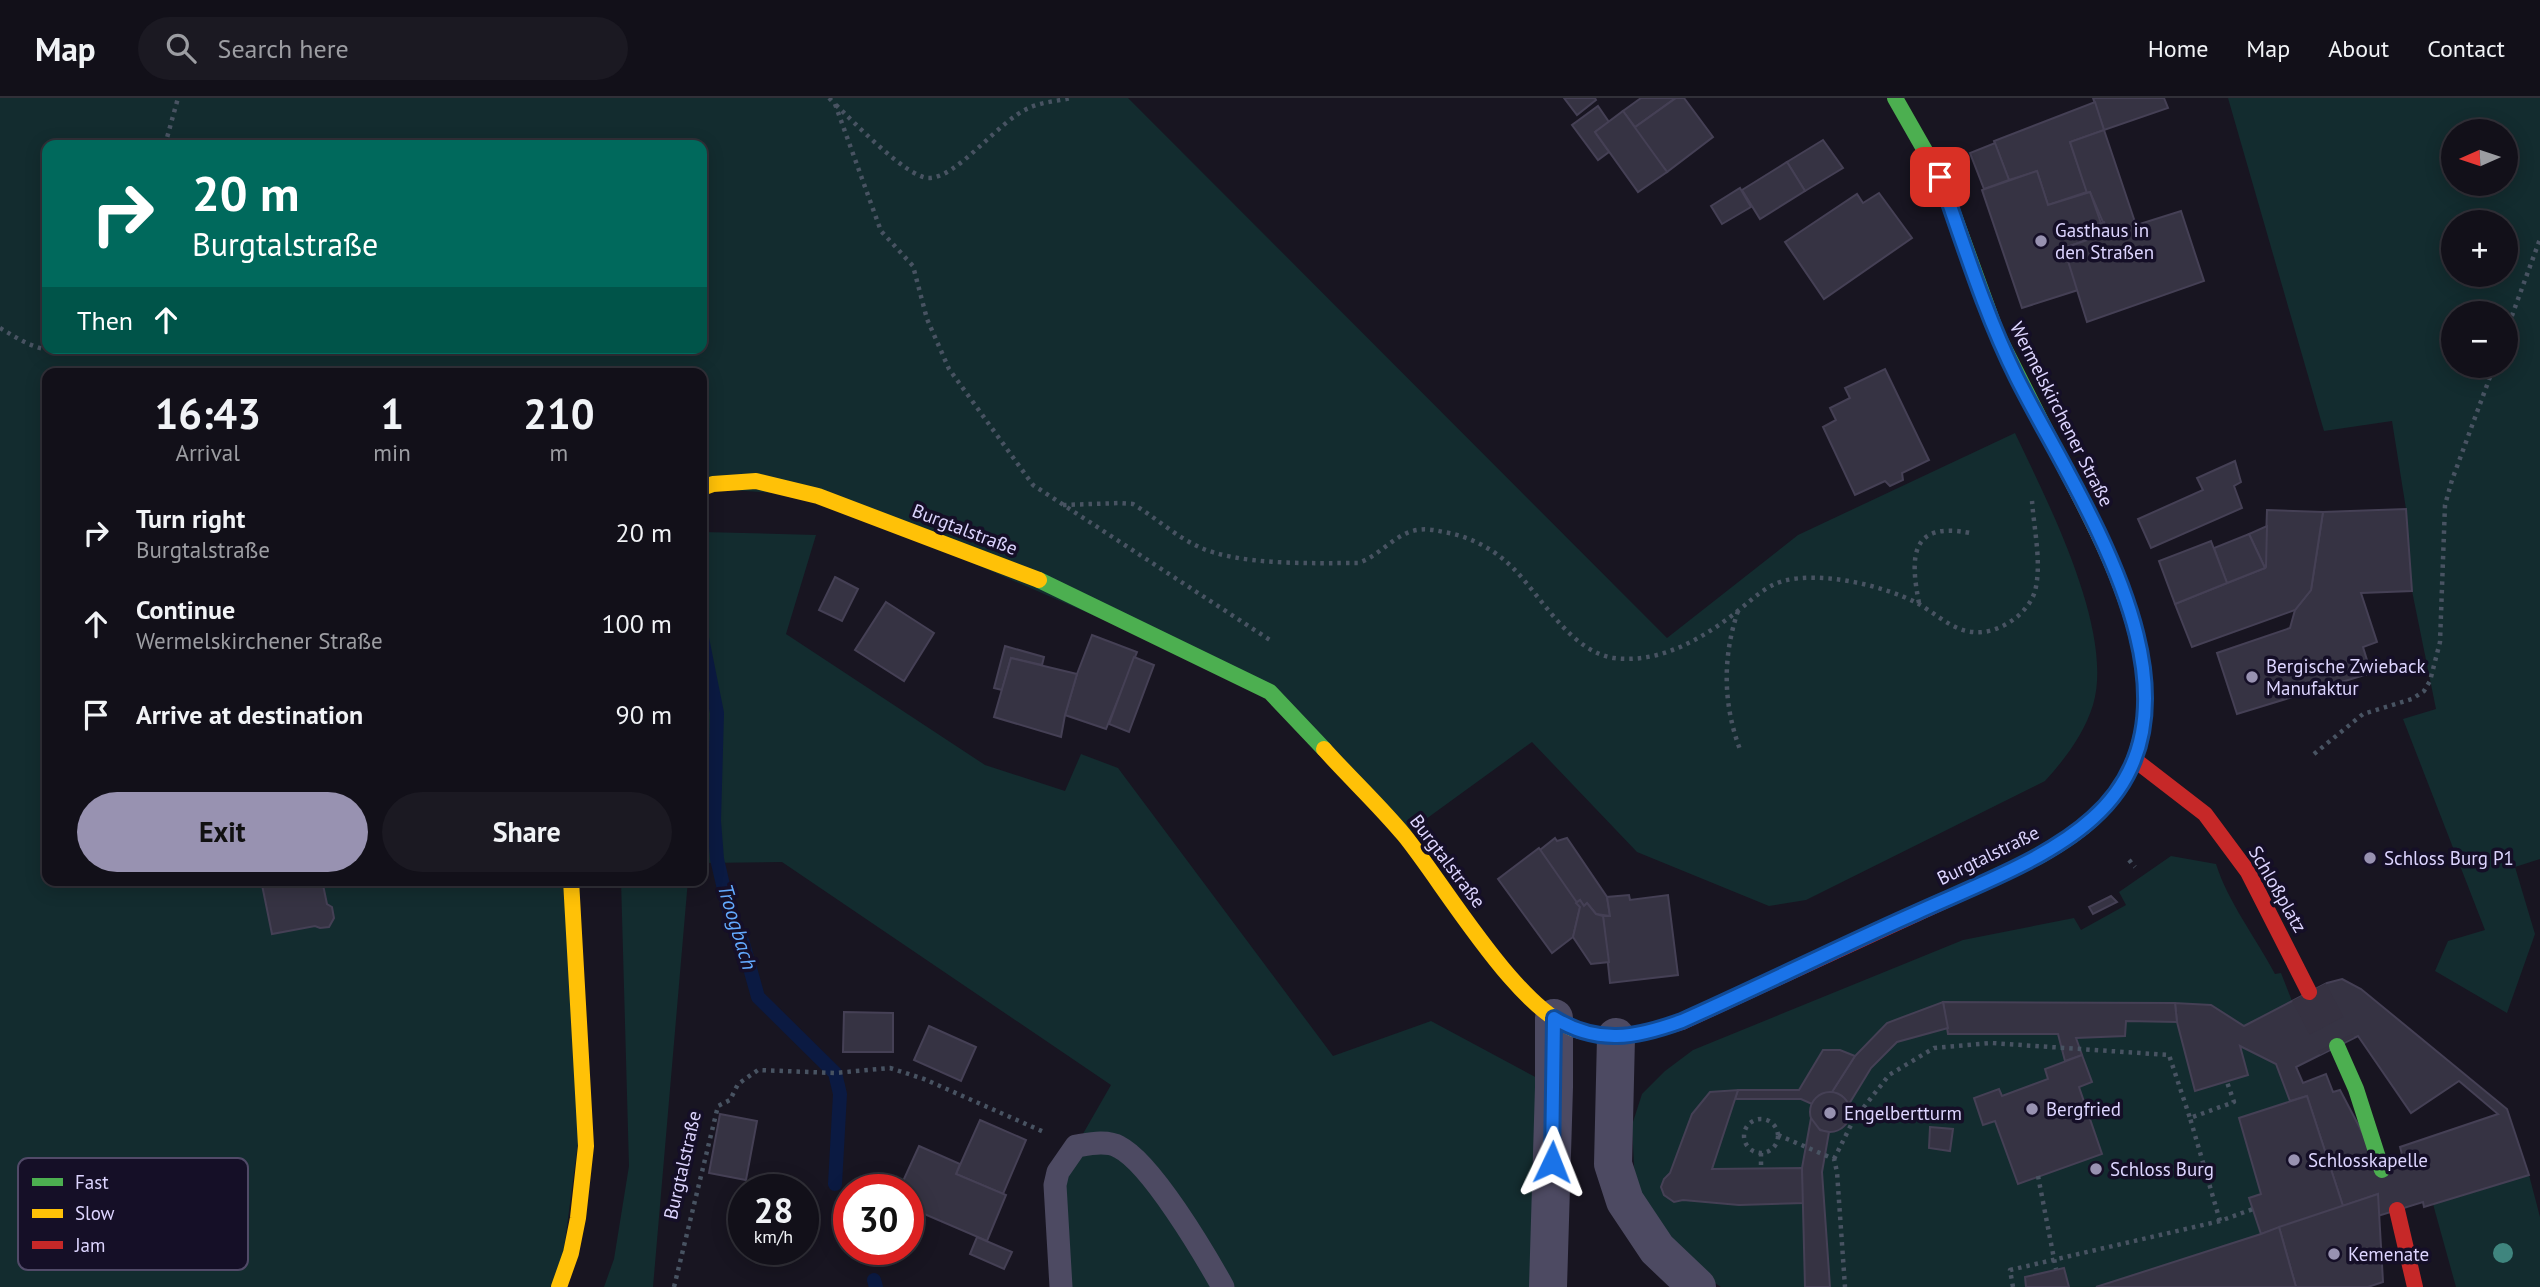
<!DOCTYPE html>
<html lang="en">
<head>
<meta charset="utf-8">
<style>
  body { margin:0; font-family:"PT Sans",sans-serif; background:#1b1922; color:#f1f3f6; height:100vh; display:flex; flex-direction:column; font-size:26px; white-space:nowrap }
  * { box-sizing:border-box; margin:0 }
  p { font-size:23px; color:#9c9da2 }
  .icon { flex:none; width:38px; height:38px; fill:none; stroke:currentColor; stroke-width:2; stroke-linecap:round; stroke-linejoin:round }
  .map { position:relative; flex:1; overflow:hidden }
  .drawer { position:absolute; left:42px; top:270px; width:665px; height:518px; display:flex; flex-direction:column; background:#121019; border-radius:14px; box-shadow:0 4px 18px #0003,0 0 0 2px #313038 }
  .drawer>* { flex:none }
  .top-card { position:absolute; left:42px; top:42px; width:665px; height:214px; border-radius:14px; box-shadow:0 4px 18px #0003,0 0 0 2px #313038; background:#00695c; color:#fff; overflow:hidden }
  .needle { width:46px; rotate:267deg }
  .tools { position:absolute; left:2441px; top:21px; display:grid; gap:14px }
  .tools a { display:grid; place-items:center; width:77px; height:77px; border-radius:50%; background:#121019; box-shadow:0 4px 18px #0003,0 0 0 2px #313038; font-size:35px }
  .speed { position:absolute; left:728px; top:1076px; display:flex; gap:14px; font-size:35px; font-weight:700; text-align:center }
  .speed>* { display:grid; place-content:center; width:91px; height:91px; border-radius:50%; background:#121019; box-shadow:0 4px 18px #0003,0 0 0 2px #313038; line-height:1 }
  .speed small { font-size:18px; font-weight:400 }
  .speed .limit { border:10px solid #d22; background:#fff; color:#111 }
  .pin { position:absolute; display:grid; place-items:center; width:60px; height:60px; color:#fff; margin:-30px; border-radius:14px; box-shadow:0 4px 10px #0006 }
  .me { position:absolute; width:77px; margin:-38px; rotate:2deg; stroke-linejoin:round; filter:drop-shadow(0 0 5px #0008) }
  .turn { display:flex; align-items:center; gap:24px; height:147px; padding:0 35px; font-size:32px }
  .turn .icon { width:91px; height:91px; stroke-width:2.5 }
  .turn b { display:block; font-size:49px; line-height:60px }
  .then { display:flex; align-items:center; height:66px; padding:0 35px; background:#0003; gap:14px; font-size:26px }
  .eta { display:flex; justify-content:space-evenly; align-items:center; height:119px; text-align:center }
  .eta b { font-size:42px; font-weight:700; line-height:49px }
  .action { display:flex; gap:14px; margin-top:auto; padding:14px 35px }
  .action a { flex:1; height:80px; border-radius:42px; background:#9892b1; color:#111; font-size:28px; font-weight:700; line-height:80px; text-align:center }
  .action a+a { background:#1b1922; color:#f1f3f6 }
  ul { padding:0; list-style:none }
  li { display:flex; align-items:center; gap:21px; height:91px; padding:0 35px }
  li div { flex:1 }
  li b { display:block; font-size:26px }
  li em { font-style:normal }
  header { display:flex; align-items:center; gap:42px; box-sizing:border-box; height:98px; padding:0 35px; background:#121019; border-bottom:2px solid #313038 }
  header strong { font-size:33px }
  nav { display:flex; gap:38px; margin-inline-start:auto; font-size:24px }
  .search { width:490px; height:63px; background:#1b1922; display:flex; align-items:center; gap:18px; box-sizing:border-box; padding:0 24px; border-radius:38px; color:#9c9da2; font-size:26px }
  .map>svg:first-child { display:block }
  .green { fill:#132c2f; fill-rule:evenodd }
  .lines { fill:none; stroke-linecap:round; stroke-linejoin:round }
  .stream { stroke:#0b1a42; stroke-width:14 }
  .building { fill:#363343; stroke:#454055; stroke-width:2; fill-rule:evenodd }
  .secondary-tunnel { stroke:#363242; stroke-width:38; stroke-dasharray:38 19; stroke-linecap:butt }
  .path { stroke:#485362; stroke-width:4.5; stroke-dasharray:3.5 5; stroke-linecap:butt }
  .lane { stroke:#4d4a62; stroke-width:23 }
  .street { stroke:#4d4a62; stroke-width:38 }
  .fast { stroke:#4caf50; stroke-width:16 }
  .slow { stroke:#ffc107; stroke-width:16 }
  .jam { stroke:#c62828; stroke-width:16 }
  .tree { fill:#3f857e }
  .route-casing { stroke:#114b97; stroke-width:18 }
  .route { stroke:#1a73e8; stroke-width:12 }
  .poi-dot { fill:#9892b1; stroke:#150f27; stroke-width:2.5 }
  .labels { text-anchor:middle; stroke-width:7; stroke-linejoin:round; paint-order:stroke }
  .poi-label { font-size:19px; fill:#ddd5ff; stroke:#150f27; text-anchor:start }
  .street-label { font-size:19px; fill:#ddd5ff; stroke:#150f27 }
  .water-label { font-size:21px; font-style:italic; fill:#63aaff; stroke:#150f27 }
  .key { fill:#150f27; stroke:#514a68; stroke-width:2 }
  .key-label { font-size:19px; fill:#ddd5ff }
</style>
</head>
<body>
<header>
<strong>Map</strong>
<div class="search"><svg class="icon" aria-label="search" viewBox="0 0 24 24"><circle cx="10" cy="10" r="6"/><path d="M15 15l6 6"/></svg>Search here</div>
<nav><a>Home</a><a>Map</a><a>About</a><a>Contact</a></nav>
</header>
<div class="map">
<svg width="2540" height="1189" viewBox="0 0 2540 1189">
  <rect width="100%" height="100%" fill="#181521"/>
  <g class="green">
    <path d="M 0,0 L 1128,0 L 1667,540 L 1798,437 L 2015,335 C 2047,403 2115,533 2093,607 C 2084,636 2065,661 2045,683 L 1806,802 L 1769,808 L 1637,754 L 1532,644 L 1404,737 L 1270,594 L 818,398 L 702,390 L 702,275 L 47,275 L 47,782 L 571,782 L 584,999 L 559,1189 L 0,1189 ZM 47,47 L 702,47 L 702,250 L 47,250 Z"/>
    <path d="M 2228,0 L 2540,0 L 2540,761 L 2515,769 L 2535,836 L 2507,915 L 2435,873 L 2448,843 L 2485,832 L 2403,621 L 2436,611 L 2412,493 L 2406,411 L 2392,323 L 2324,333 ZM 2454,33 L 2506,33 L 2506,86 L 2454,86 ZM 2454,124 L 2506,124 L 2506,177 L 2454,177 ZM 2454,215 L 2506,215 L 2506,268 L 2454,268 Z"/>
    <path d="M 703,434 L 816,437 L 786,536 L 985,667 L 1065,693 L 1081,656 L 1118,670 L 1333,958 L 1431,923 L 1554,989 L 1548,1189 L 1061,1189 L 1056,1104 L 1076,1048 L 1111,987 L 782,764 L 702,765 Z"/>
    <path d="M 2171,758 L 2216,766 C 2228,804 2256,840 2275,876 L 2281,875 L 2292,903 L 2244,928 L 2211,907 L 2177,924 L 2195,993 L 2248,977 L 2240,948 L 2276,966 L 2290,1003 L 2307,998 L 2378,1118 L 2383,1184 L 2368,1189 L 1721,1189 L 1712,1183 L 1651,1119 L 1635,1088 L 1632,1027 L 1642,996 L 1665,973 L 1693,952 L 1963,842 L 2074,820 L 2081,832 L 2126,807 L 2119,794 Z"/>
    <path d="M 621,782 L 688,782 L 653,1189 L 604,1189 L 614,1161 L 629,1068 Z"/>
    <path d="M 2529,1077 L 2540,1119 L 2540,1189 L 2456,1189 L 2433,1106 Z"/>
  </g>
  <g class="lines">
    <g class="stream">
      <path d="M 702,540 L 717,615 L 714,723 L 717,761 L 731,821 L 743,845 L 758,899 L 835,975 L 840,996 L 835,1086"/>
      <path d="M 874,1182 L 876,1189"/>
    </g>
  </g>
  <g class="building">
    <path d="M 1564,0 L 1595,0 L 1596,2 L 1577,17 Z"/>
    <path d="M 1641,0 L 1672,0 L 1674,1 L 1635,29 L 1623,13 Z"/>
    <path d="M 1676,0 L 1684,0 L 1713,39 L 1667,74 L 1634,30 Z"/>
    <path d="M 2093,0 L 2164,0 L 2168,10 L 2104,32 Z"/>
    <path d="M 2095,4 L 2104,32 L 2070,44 L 2087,94 L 2048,107 L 2037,73 L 2009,82 L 1994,43 Z"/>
    <path d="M 1598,8 L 1609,24 L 1595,34 L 1609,54 L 1598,62 L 1572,27 Z"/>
    <path d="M 1623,13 L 1667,74 L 1638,94 L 1595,34 Z"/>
    <path d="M 2104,32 L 2136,127 L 2108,136 L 2090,94 L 2087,95 L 2070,44 Z"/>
    <path d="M 1823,42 L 1843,70 L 1805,93 L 1787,64 Z"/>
    <path d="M 1995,45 L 2009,82 L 1984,91 L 1970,55 Z"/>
    <path d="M 1787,64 L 1805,93 L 1760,121 L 1742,92 Z"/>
    <path d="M 2037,73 L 2048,107 L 2090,94 L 2101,125 L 2098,126 L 2102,137 L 2064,150 L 2078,192 L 2022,210 L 1982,92 Z"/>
    <path d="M 1740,90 L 1751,109 L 1722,126 L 1711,108 Z"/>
    <path d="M 1879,95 L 1912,140 L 1824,201 L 1785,144 L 1857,96 L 1863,105 Z"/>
    <path d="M 2181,113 L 2204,183 L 2087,224 L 2064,150 L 2102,137 L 2098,126 L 2104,124 L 2108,136 Z"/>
    <path d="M 1885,271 L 1929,362 L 1902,375 L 1903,382 L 1890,388 L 1885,383 L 1855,397 L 1823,329 L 1836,322 L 1830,310 L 1850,300 L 1845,290 Z"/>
    <path d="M 2235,363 L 2241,384 L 2234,388 L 2242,410 L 2151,450 L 2138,421 L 2203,392 L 2197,380 Z"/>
    <path d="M 2406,411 L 2412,493 L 2361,495 L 2377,544 L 2363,549 L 2371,575 L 2237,616 L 2217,555 L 2290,530 L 2295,512 L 2311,492 L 2323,414 Z"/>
    <path d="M 2267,412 L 2323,414 L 2311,492 L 2295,512 L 2192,549 L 2175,506 L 2265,470 Z"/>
    <path d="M 2267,428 L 2266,469 L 2265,470 L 2249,436 Z"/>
    <path d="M 2249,436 L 2265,470 L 2227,485 L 2214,450 Z"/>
    <path d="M 2211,443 L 2227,485 L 2175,506 L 2159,463 Z"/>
    <path d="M 835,479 L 858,491 L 842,523 L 819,512 Z"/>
    <path d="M 886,504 L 934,535 L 904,583 L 855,552 Z"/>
    <path d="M 1092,537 L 1137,554 L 1106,631 L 1065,617 L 1077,576 Z"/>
    <path d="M 1005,548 L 1044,559 L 1042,567 L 1011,560 L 1002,592 L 994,590 Z"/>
    <path d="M 1134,559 L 1154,567 L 1129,634 L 1109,626 Z"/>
    <path d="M 1011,560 L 1077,576 L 1065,617 L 1061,639 L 994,619 Z"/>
    <path d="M 1555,740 L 1557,743 L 1567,740 L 1607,799 L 1610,818 L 1596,816 L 1587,805 L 1584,808 L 1580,802 L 1576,805 L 1540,752 Z"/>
    <path d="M 1539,750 L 1580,809 L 1573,839 L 1552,855 L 1498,781 Z"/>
    <path d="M 261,782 L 322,782 L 327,806 L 332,809 L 334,820 L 329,829 L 320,830 L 315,828 L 272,836 Z"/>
    <path d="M 1629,797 L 1630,802 L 1668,797 L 1678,877 L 1610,885 L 1603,818 L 1610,818 L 1607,799 Z"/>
    <path d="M 2111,798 L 2117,804 L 2093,816 L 2089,809 Z"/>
    <path d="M 1580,802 L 1584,808 L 1587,805 L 1596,816 L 1603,818 L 1609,864 L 1591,866 L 1573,839 L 1580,809 L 1576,805 Z"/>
    <path d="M 2342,881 L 2361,891 L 2507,1011 L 2529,1077 L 2424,1109 L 2423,1104 L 2378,1118 L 2378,1096 L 2343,1108 L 2307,998 L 2290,1003 L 2276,966 L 2240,948 L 2248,977 L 2195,993 L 2177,924 L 2175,905 L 2211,907 L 2244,928 L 2327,885 ZM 2358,938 L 2411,1015 L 2459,983 L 2498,1016 L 2400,1049 L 2404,1064 L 2382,1072 L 2340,992 L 2333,994 L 2326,976 L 2303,985 L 2296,969 Z"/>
    <path d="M 1943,904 L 2175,905 L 2177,924 L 2126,923 L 2125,938 L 2076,940 L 2082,957 L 2065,963 L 2058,936 L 1948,936 Z"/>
    <path d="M 1943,904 L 1948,930 L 1897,944 L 1871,970 L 1849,1006 L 1842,998 L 1832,994 L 1855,958 L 1887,925 Z"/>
    <path d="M 844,914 L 893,915 L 893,954 L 843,954 Z"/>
    <path d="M 929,928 L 976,949 L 961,983 L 914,962 Z"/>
    <path d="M 1823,952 L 1840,952 L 1855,958 L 1832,994 L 1818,999 L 1812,1006 L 1801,1001 L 1735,1001 L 1738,992 L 1799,992 Z"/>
    <path d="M 2082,957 L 2092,984 L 2079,989 L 2102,1056 L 2018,1086 L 1995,1023 L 1983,1027 L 1974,1000 L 1999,991 L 2002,998 L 2048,981 L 2045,971 Z"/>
    <path d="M 1738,992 L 1712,1071 L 1802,1070 L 1804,1105 L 1739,1107 L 1683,1102 L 1674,1104 L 1664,1097 L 1661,1089 L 1664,1081 L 1670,1075 L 1692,1016 L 1710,994 Z"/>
    <circle cx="1830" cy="1014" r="20"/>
    <path d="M 2307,998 L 2343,1108 L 2261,1136 L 2249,1100 L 2261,1096 L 2239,1020 Z"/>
    <path d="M 720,1016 L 757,1023 L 746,1082 L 709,1075 Z"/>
    <path d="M 1811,1020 L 1820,1032 L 1829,1034 L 1822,1074 L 1830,1189 L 1805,1189 L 1802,1070 Z"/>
    <path d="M 980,1022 L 1026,1042 L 1003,1096 L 956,1076 Z"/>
    <path d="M 1930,1029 L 1953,1031 L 1950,1053 L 1929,1050 Z"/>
    <path d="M 919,1048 L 960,1066 L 956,1076 L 1006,1097 L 987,1143 L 908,1109 L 908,1092 L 899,1092 Z"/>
    <path d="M 2378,1096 L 2383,1184 L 2368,1189 L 2296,1189 L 2279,1129 Z"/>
    <path d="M 2279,1129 L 2296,1189 L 2096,1189 L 2261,1136 Z"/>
    <path d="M 977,1139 L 1012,1154 L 1004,1171 L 970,1156 Z"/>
    <path d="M 2064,1170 L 2069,1189 L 2026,1189 L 2025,1179 Z"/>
  </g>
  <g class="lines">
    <path class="secondary-tunnel" d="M 2309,894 L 2337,948"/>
    <g class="path">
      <path d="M 829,0 L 835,6 L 881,133 L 913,168 L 927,221 L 949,271 L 1033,387 L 1273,544"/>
      <path d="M 836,7 C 854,24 905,78 928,80 C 957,81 999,22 1029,10 C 1041,4 1058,3 1071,0"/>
      <path d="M 165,47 L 178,0"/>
      <path d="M 0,230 C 22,243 42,257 68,250"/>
      <path d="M 2506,234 L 2540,141"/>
      <path d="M 1063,407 L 1120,405 L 1133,406 C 1155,419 1174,437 1197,448 C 1238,468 1312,465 1358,465 C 1380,458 1394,436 1417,432 C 1428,430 1438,433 1449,435 C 1473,440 1495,452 1513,470 C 1541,498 1571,554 1614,560 C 1660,566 1704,540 1739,512 C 1754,500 1764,489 1783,483 C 1821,473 1882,487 1917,505 C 1934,514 1953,533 1973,534 C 1997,537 2028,517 2035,493 C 2042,466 2034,431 2032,403"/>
      <path d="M 1919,505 C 1910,459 1910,423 1970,435"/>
      <path d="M 1738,513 C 1722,560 1723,608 1741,654"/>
      <path d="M 2314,656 L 2363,616 L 2412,601 L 2424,593 L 2430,583 L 2440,544 L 2445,407 L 2452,382 L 2494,268"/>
      <path d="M 2129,762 L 2135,769"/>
      <circle cx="1761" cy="1038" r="17"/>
      <path d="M 1778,1037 L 1834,1061 L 1837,1074 L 1845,1189"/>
      <path d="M 1761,1055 L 1761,1070"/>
      <path d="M 1834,1061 L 1853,1023 L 1889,977 L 1934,950 L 1991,945 L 2169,957 L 2190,1020"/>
      <path d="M 2038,1078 L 2056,1171"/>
      <path d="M 2220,1123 L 2190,1020 L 2234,1004 L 2227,984"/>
      <path d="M 674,1189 L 718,1008 L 730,1002 L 738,986 L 758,972 L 835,975 L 890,970 L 924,981 L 1044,1034"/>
      <path d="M 2013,1189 L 2010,1172 L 2220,1123 L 2253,1111"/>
    </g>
    <path class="lane" d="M 1061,1189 L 1055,1087 L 1058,1074 L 1076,1048 C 1089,1046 1107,1042 1119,1049 C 1151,1065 1204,1155 1223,1189"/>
    <g class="street">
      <path d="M 1616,939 L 1613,1066 L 1625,1103 L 1657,1151 L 1697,1189"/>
      <path d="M 1548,1189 L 1554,989 L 1554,920"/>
    </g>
    <g class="fast">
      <path d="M 1895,0 L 1940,79 L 1997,236 L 2050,341"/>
      <path d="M 1039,482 L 1270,594 L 1324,651"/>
      <path d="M 2337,948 L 2356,991 L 2382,1072"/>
    </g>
    <g class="slow">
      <path d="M 702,390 L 713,386 L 756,383 L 818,398 L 1039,482"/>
      <path d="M 1324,651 C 1350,680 1379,707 1404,737 C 1445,787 1520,918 1580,933"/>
      <path d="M 1966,793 C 2009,773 2059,753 2095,719 C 2206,613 2105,449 2050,341"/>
      <path d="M 559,1189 L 571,1155 L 578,1120 L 586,1048 L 571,782"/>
    </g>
    <g class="jam">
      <path d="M 2135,662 L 2205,716 L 2248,774 L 2309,894"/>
      <path d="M 1580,933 C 1619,943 1645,935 1682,924 L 1966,793"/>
      <path d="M 2397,1112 L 2415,1189"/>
    </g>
  </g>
  <circle class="tree" cx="2503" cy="1155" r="10"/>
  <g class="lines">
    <g class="route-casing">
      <path id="route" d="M 1552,1064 L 1554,920 C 1598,947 1635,940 1682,923 C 1758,889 1833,852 1909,818 C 1967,791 2046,763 2093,720 C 2223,604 2076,398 2017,280 C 1985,216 1964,147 1940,79"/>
    </g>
    <use href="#route" class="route"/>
  </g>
  <g class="poi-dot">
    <circle cx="2041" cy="143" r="7"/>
    <circle cx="2252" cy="579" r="7"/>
    <circle cx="2370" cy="760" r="7"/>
    <circle cx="2032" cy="1011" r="7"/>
    <circle cx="1830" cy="1015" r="7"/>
    <circle cx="2294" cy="1062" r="7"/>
    <circle cx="2096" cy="1071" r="7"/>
    <circle cx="2334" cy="1156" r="7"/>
  </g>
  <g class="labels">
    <g class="poi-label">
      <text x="2055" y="139">Gasthaus in<tspan x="2055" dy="22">den Straßen</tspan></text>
      <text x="2266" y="575">Bergische Zwieback<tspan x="2266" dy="22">Manufaktur</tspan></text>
      <text x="2384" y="767">Schloss Burg P1</text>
      <text x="2046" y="1018">Bergfried</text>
      <text x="1844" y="1022">Engelbertturm</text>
      <text x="2308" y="1069">Schlosskapelle</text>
      <text x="2110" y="1078">Schloss Burg</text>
      <text x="2348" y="1163">Kemenate</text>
    </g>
    <g class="street-label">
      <text transform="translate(2062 316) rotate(63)" y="7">Wermelskirchener Straße</text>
      <text transform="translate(965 431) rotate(21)" y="7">Burgtalstraße</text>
      <text transform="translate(1988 757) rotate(-26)" y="7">Burgtalstraße</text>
      <text transform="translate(1448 763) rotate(53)" y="7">Burgtalstraße</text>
      <text transform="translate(2278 791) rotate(60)" y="7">Schloßplatz</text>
      <text transform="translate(682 1067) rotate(-77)" y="7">Burgtalstraße</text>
    </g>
    <g class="water-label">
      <text transform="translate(737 829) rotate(73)" y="7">Troogbach</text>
    </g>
  </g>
  <rect x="18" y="1060" width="230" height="112" rx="10" class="key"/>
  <rect x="32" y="1080" width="31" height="8" fill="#4caf50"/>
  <rect x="32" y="1111" width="31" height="9" fill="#ffc107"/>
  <rect x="32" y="1143" width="31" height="8" fill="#c62828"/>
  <g class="key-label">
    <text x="75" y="1091">Fast</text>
    <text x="75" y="1122">Slow</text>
    <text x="75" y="1154">Jam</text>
  </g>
</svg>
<div class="tools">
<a><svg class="needle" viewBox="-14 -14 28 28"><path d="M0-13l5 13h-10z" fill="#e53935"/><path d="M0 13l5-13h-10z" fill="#9c9da2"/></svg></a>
<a>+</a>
<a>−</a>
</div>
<div class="speed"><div>28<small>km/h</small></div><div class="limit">30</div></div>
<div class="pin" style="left:1940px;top:79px;background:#d93025"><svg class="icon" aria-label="arrive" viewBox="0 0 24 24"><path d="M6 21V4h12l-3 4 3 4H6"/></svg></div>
<svg class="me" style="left:1552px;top:1064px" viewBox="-20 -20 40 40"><path d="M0-17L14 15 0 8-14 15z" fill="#1a73e8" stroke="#fff" stroke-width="4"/></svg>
<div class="top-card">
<div class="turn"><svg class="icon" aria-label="right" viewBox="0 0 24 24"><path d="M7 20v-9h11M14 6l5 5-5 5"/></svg><div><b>20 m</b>Burgtalstraße</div></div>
<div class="then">Then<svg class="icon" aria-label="ahead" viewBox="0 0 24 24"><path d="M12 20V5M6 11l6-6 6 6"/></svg></div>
</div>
<section class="drawer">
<div class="eta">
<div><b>16:43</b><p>Arrival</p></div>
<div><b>1</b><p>min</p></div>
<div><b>210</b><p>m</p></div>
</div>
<ul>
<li><svg class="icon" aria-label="right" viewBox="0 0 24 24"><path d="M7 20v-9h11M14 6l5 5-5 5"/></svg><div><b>Turn right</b><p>Burgtalstraße</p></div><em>20 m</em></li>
<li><svg class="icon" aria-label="ahead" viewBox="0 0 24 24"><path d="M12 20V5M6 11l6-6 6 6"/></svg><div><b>Continue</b><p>Wermelskirchener Straße</p></div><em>100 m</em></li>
<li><svg class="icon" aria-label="arrive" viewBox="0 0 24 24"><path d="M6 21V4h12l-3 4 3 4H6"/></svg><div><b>Arrive at destination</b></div><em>90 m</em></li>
</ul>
<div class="action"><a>Exit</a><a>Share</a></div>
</section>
</div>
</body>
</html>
